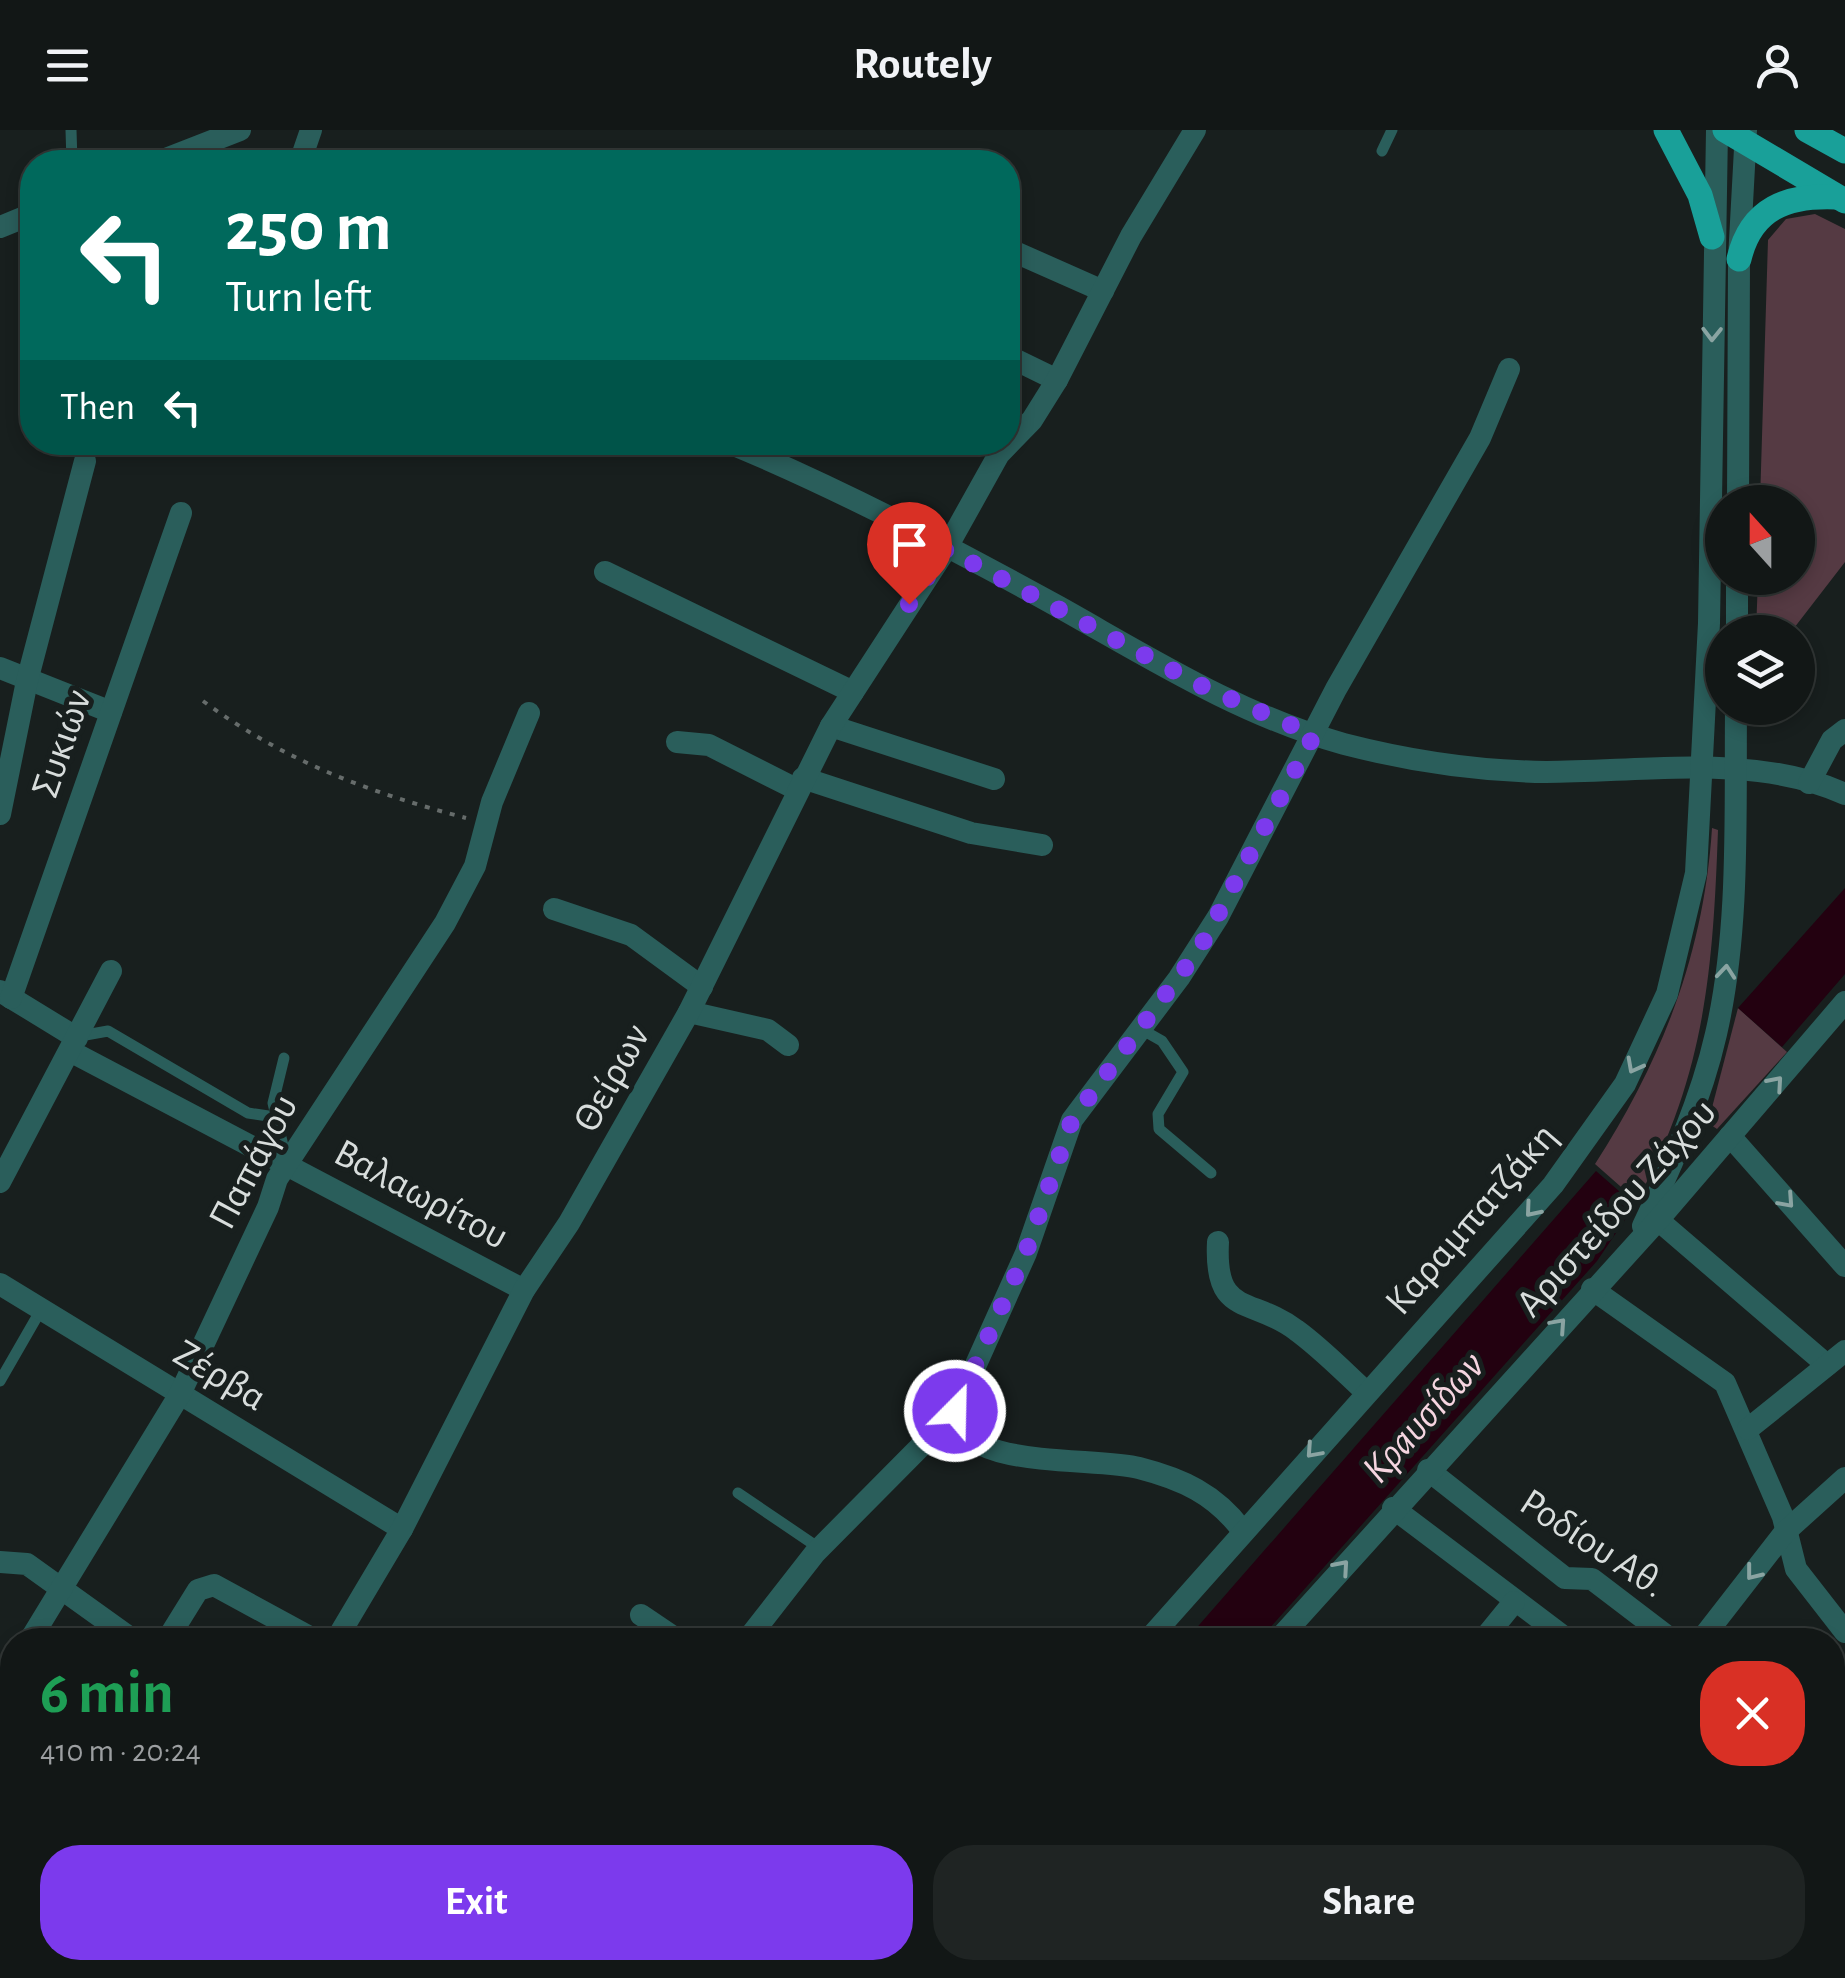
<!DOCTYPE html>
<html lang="en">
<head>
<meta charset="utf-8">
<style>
  body { margin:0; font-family:"Alegreya Sans",sans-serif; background:#1f2423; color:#f1f3f6; height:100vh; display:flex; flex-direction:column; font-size:38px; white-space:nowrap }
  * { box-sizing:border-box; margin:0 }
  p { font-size:32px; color:#9c9fa1 }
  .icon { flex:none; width:55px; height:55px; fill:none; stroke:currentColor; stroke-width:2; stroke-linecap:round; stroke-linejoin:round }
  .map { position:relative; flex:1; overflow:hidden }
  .panel { position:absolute; left:0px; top:1498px; width:1845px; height:352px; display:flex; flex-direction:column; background:#121716; border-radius:40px 40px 0 0; box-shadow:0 5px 15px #0003,0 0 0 2px #313635 }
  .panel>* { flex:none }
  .hud { position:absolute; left:20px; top:20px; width:1000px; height:305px; border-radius:40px; box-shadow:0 5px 15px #0003,0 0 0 2px #313635; background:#00695c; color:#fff; overflow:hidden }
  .needle { width:65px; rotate:339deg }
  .controls { position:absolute; left:1705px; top:355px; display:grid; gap:20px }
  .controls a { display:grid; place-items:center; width:110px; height:110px; border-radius:50%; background:#121716; box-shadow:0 5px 15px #0003,0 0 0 2px #313635; font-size:50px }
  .pin { position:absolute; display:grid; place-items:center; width:85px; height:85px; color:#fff; margin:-102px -42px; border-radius:50% 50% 50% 0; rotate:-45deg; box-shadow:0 0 10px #0007 }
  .pin .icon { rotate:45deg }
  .me { position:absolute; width:110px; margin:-55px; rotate:23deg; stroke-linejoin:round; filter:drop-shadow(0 0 8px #0008) }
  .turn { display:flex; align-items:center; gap:35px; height:210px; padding:0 40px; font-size:45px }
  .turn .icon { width:130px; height:130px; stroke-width:2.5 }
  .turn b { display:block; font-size:70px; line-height:85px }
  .then { display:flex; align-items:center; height:95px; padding:0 40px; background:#0003; gap:20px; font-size:38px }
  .round { display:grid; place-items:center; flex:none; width:105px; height:105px; border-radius:40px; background:#1f2423 }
  .head { display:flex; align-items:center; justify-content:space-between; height:170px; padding:0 40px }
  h1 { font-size:60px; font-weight:700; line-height:75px; color:#1e9e55 }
  .primary-button { display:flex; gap:20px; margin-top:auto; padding:20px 40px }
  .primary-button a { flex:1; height:115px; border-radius:40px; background:#7c3aed; color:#fff; font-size:40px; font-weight:700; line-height:115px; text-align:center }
  .primary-button a+a { background:#1f2423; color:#f1f3f6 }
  header { display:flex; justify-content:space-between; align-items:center; height:130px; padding:0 40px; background:#121716; font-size:45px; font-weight:700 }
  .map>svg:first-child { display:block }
  .green { fill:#553a43 }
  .water { fill:#230110 }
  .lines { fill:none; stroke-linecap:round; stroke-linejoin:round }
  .path { stroke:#666c6b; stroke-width:4; stroke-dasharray:5 8; stroke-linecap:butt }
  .lane { stroke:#2a5e5b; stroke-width:11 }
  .street { stroke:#2a5e5b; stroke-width:22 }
  .secondary { stroke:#26837e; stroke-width:25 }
  .primary { stroke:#19a099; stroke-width:25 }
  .oneway { stroke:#8aa4a2 }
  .route { stroke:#7c3aed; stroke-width:18; stroke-dasharray:0 32.4 }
  .labels { text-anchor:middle; stroke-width:10; stroke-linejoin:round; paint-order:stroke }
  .street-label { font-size:40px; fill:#d8dddc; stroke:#181f1e }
  .water-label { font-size:42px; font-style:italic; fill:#f5d5e0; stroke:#181f1e }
</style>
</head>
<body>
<header><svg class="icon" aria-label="menu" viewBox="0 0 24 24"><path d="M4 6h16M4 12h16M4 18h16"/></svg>Routely<svg class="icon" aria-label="person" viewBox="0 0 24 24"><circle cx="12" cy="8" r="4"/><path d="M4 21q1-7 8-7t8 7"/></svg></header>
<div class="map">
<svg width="1845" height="1848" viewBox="0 0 1845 1848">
  <rect width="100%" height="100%" fill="#181f1e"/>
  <g class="green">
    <path d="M 1815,84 L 1845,99 L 1845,432 L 1791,502 L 1756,502 L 1758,448 L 1798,448 L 1798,372 L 1760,372 L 1768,110 L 1786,89 Z"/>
    <path d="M 1712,698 L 1718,700 C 1713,842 1705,944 1637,1071 L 1595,1034 C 1662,930 1704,823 1712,698 Z"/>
    <path d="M 1738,878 L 1787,922 L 1717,999 L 1708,993 Z"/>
  </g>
  <g class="water">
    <path d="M 1845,758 L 1845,844 L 1782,917 L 1738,878 Z"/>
    <path d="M 1596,1041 L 1635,1075 L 1597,1131 L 1259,1510 L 1186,1510 Z"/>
    <path d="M 897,1838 L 970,1838 L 961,1848 L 888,1848 Z"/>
  </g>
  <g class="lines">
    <path class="path" d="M 203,571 C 286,632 368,662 466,688"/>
    <g class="lane">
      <path d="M 71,0 L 72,32"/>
      <path d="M 1382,21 L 1392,0"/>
      <path d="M 1139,898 L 1162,911 L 1183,942 L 1158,984 L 1159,999 L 1211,1043"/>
      <path d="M 80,906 L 108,901 L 248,983 L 275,987"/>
      <path d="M 284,928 L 273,973 L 287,1033"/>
      <path d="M 0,1251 L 42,1178"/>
      <path d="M 738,1363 L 819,1418"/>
    </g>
    <g class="street">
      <path d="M 158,32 L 240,0"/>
      <path d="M 300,32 L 311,0"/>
      <path d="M 0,97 L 32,84"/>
      <path d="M 1008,119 L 1103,161"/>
      <path d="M 1008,226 L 1057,250"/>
      <path d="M 727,312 C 840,359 952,418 1059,477 C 1150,528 1242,586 1344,614 C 1410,631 1478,641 1546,642 C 1642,642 1755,623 1845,664"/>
      <path d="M 1738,372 L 1739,129 L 1746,0"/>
      <path d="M 605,442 L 853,562"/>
      <path d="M 1737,502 L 1737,448"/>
      <path d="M 0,538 L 111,582"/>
      <path d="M 831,596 L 994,649"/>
      <path d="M 677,612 L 709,615 L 796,659"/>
      <path d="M 803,648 L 971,703 L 1042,715"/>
      <path d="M 1809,653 L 1832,610 L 1845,600"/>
      <path d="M 0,684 L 27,551 L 85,331"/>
      <path d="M 554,779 L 631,805 L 702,857"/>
      <path d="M 0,861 L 77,908"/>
      <path d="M 11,868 L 181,383"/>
      <path d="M 689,882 L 768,900 L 788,915"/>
      <path d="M 70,921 L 524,1160"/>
      <path d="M 1730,1006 L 1845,1136"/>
      <path d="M 0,1052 L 111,841"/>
      <path d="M 1658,1090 L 1827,1235"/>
      <path d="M 1643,1096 C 1672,1035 1701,970 1716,904 C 1740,800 1735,684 1736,578"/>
      <path d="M 1218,1112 C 1214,1188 1251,1166 1296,1200 C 1321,1218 1343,1241 1366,1262"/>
      <path d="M 0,1154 L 402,1399"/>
      <path d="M 1592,1159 L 1725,1253 L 1783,1387 L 1796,1439 L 1845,1502"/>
      <path d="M 1748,1299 L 1845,1221"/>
      <path d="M 1428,1340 L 1565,1448 L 1592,1449 L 1672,1510"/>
      <path d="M 1393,1378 L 1568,1510"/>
      <path d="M 1242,1400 C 1215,1364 1182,1349 1139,1338 C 1095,1326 957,1341 955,1281 L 1026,1123 L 1072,990 L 1179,848 L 1218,787 L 1336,559 L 1480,308 L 1509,239"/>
      <path d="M 0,1432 L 27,1434 L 133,1510"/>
      <path d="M 641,1485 L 678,1510"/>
      <path d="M 30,1510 L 180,1264 L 268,1077 L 277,1049 L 445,793 L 475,736 L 492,672 L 529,583"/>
      <path d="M 167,1510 L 198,1460 L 214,1455 L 315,1510"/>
      <path d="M 336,1510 L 402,1399 L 524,1160 L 569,1093 L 689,882 L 831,596 L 946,419 L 999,324 L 1032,290 L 1057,250 L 1131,106 L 1195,0"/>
      <path d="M 747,1510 L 815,1423 L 926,1311 L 962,1305"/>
      <path d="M 1148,1510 L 1553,1055 L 1625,954 L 1667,864 L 1696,743 L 1709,493 L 1717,0"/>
      <path d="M 1278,1510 L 1658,1090 L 1845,872"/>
      <path d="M 1483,1510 L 1514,1472"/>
      <path d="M 1701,1510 L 1785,1402 L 1845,1348"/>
      <path d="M 0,1555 L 12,1536"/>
      <path d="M 1832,1694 L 1845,1703"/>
      <path d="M 1832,1823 L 1845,1827"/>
      <path d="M 28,1848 L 34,1838"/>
      <path d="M 467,1848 L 473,1838"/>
      <path d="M 855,1848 L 865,1838"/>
      <path d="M 983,1848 L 993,1838"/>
      <path d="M 1199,1848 L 1208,1838"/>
      <path d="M 1450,1848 L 1457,1838"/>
      <path d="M 1652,1848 L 1660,1838"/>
    </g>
    <g class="secondary">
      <path d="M 0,1618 L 12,1620"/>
      <path d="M 1298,1838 L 1338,1848"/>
      <path d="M 149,1848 L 155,1838"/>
    </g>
    <g class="primary">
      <path d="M 1666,0 L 1700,65 L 1712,107"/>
      <path d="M 1725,0 L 1845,71"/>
      <path d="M 1807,0 L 1845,21"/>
      <path d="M 1739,129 C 1751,78 1787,65 1836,67"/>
    </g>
  </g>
  <defs><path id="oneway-chevron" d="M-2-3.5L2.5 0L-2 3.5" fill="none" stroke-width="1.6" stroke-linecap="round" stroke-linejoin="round" transform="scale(2.5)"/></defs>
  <g class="oneway">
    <use href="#oneway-chevron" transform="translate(1712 204) rotate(91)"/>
    <use href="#oneway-chevron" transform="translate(1726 842) rotate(-85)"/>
    <use href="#oneway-chevron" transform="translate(1634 936) rotate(118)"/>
    <use href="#oneway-chevron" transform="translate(1776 953) rotate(-49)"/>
    <use href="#oneway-chevron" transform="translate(1787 1071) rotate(48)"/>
    <use href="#oneway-chevron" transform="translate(1532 1080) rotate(130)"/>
    <use href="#oneway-chevron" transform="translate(1559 1195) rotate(-48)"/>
    <use href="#oneway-chevron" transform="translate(1313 1321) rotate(132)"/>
    <use href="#oneway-chevron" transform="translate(1342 1437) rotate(-49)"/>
    <use href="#oneway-chevron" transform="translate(1753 1443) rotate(128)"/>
  </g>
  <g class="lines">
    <path class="route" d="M 909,474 L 946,419 L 1206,558 L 1314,605 L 1200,818 L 1072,990 L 1026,1122 L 955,1281"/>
  </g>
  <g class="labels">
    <g class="street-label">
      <text transform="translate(60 613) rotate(-71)" y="14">Συκιών</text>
      <text transform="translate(610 947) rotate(-61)" y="14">Θείρων</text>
      <text transform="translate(252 1031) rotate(-62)" y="14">Παπάγου</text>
      <text transform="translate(422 1063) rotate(28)" y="14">Βαλαωρίτου</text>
      <text transform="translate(1615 1077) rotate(-48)" y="14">Αριστείδου Ζάχου</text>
      <text transform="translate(1470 1088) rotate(-49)" y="14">Καραμπατζάκη</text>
      <text transform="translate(221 1244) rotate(31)" y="14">Ζέρβα</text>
      <text transform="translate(1594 1412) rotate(33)" y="14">Ροδίου Αθ.</text>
    </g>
    <g class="water-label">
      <text transform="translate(1422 1286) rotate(-48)" y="15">Κραυσίδων</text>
    </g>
  </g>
</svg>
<div class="controls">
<a><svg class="needle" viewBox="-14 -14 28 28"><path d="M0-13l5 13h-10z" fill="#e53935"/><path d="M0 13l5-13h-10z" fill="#9c9fa1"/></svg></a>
<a><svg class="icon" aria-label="layers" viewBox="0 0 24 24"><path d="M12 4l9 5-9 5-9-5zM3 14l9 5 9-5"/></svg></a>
</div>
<div class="pin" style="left:909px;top:474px;background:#d93025"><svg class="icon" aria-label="arrive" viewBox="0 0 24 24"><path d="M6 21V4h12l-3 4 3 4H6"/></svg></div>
<svg class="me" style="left:955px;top:1281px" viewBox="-20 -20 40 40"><circle r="17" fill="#7c3aed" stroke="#fff" stroke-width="3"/><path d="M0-11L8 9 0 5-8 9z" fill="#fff"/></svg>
<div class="hud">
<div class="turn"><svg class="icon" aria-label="left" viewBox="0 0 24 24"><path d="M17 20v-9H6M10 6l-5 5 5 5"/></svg><div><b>250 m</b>Turn left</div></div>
<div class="then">Then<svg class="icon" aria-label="left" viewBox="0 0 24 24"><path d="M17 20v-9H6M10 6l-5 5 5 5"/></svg></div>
</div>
<section class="panel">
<div class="head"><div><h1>6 min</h1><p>410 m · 20:24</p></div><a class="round" style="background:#d93025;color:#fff"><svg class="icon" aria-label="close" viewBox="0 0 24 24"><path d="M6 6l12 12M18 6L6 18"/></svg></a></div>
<div class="primary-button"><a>Exit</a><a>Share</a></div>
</section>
</div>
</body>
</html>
